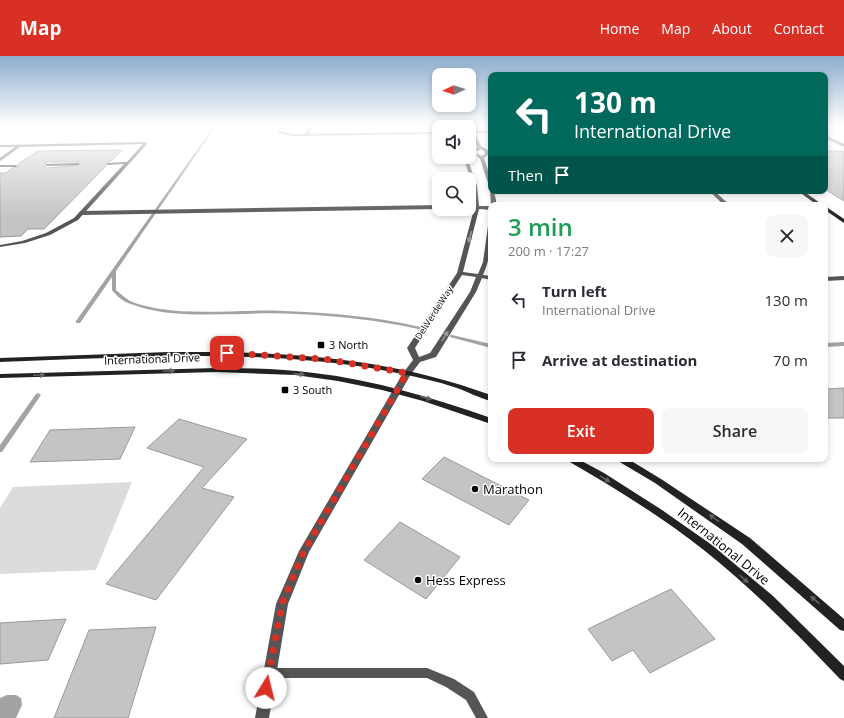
<!DOCTYPE html>
<html lang="en">
<head>
<meta charset="utf-8">
<style>
  body { margin:0; font-family:"Open Sans",sans-serif; background:#f7f7f7; color:#2b2b33; height:100vh; display:flex; flex-direction:column; font-size:15px; white-space:nowrap }
  * { box-sizing:border-box; margin:0 }
  p { font-size:13px; color:#7c7c81 }
  .icon { flex:none; width:22px; height:22px; fill:none; stroke:currentColor; stroke-width:2; stroke-linecap:round; stroke-linejoin:round }
  .map { position:relative; flex:1; overflow:hidden }
  .drawer { position:absolute; left:488px; top:146px; width:340px; height:260px; display:flex; flex-direction:column; background:#fff; border-radius:8px; box-shadow:0 2px 6px #0003 }
  .drawer>* { flex:none }
  .top-card { position:absolute; left:488px; top:16px; width:340px; height:122px; border-radius:8px; box-shadow:0 2px 6px #0003; background:#00695c; color:#fff; overflow:hidden }
  .needle { width:26px; rotate:267deg }
  .fabs { position:absolute; left:432px; top:12px; display:grid; gap:8px }
  .fabs a { display:grid; place-items:center; width:44px; height:44px; border-radius:8px; background:#fff; box-shadow:0 2px 6px #0003; font-size:20px }
  .pin { position:absolute; display:grid; place-items:center; width:34px; height:34px; color:#fff; margin:-17px; border-radius:8px; box-shadow:0 2px 6px #0006 }
  .me { position:absolute; width:44px; margin:-22px; rotate:9deg; stroke-linejoin:round; filter:drop-shadow(0 0 3px #0008) }
  .turn { display:flex; align-items:center; gap:14px; height:84px; padding:0 20px; font-size:18px }
  .turn .icon { width:52px; height:52px; stroke-width:2.5 }
  .turn b { display:block; font-size:28px; line-height:34px }
  .then { display:flex; align-items:center; height:38px; padding:0 20px; background:#0003; gap:8px; font-size:15px }
  .round { display:grid; place-items:center; flex:none; width:42px; height:42px; border-radius:8px; background:#f7f7f7 }
  .summary { display:flex; align-items:center; justify-content:space-between; height:68px; padding:0 20px }
  h1 { font-size:24px; font-weight:600; line-height:30px; color:#1e9e55 }
  .primary-button { display:flex; gap:8px; margin-top:auto; padding:8px 20px }
  .primary-button a { flex:1; height:46px; border-radius:8px; background:#d93025; color:#fff; font-size:16px; font-weight:600; line-height:46px; text-align:center }
  .primary-button a+a { background:#f7f7f7; color:#2b2b33 }
  ul { padding:0; list-style:none }
  li { display:flex; align-items:center; gap:12px; height:60px; padding:0 20px }
  li div { flex:1 }
  li b { display:block; font-size:15px }
  li em { font-style:normal }
  header { display:flex; align-items:center; gap:24px; box-sizing:border-box; height:56px; padding:0 20px; background:#d93025; color:#fff }
  header strong { font-size:19px }
  nav { display:flex; gap:22px; margin-inline-start:auto; font-size:14px }
  .map>svg:first-child { display:block }
  .green { fill:#dcdcdc }
  .water { fill:#a3a3a3 }
  .lines { fill:none; stroke-linecap:round; stroke-linejoin:round }
  .stream { fill:#a3a3a3; fill-rule:evenodd }
  .building { fill:#c4c4c4; stroke:#999; fill-rule:evenodd }
  .lane { fill:#555; fill-rule:evenodd }
  .street { fill:#555; fill-rule:evenodd }
  .secondary { fill:#222; fill-rule:evenodd }
  .oneway { fill:#999 }
  .oneway2 { fill:#646464 }
  .route { stroke:#d93025; stroke-width:7; stroke-dasharray:0 12.6 }
  .poi-dot { fill:#000; stroke:#fff; stroke-width:1.5 }
  .labels { text-anchor:middle; stroke-width:3; stroke-linejoin:round; paint-order:stroke }
  .far-street-label { font-size:9px; fill:#000; stroke:#fff }
  .poi-label { font-size:11px; fill:#000; stroke:#fff; text-anchor:start }
  .street-label { font-size:11px; fill:#000; stroke:#fff }
  .near-poi-label { font-size:13px; fill:#000; stroke:#fff; text-anchor:start }
  .near-street-label { font-size:13px; fill:#000; stroke:#fff }
</style>
</head>
<body>
<header>
<strong>Map</strong>
<nav><a>Home</a><a>Map</a><a>About</a><a>Contact</a></nav>
</header>
<div class="map">
<svg width="844" height="662" viewBox="0 0 844 662">
  <rect width="100%" height="100%" fill="#fff"/>
  <path class="green" d="M 132,426 L 96,514 L 0,518 L 0,452 L 13,431 Z"/>
  <path class="water" d="M 7,639 L 16,639 L 21,642 L 22,649 L 16,662 L 0,662 L 0,642 Z"/>
  <g class="lines">
    <g class="stream">
      <path d="M 214,70 L 216,70 L 116,215 L 116,234 C 121,238 125,242 130,245 C 139,249 150,251 160,253 C 201,259 243,253 284,255 C 330,257 375,260 420,271 L 420,273 L 418,273 C 378,264 338,260 297,258 C 280,257 263,257 246,258 C 211,258 176,261 143,252 C 138,250 133,249 128,247 C 122,245 116,239 112,234 L 112,221 L 80,267 L 76,267 L 76,265 Z"/>
      <path d="M 450,279 L 452,279 L 491,288 L 491,292 L 450,281 Z"/>
      <path d="M 844,286 L 844,290 L 825,291 L 825,287 Z"/>
      <path d="M 38,337 L 41,339 L 2,396 L 0,396 L 0,389 L 36,338 Z"/>
    </g>
  </g>
  <g class="building">
    <path d="M 122,94 L 111,105 L 106,106 L 106,110 L 44,173 L 28,173 L 21,180 L 0,181 L 0,117 L 6,117 L 12,112 L 19,111 L 18,108 L 38,95 ZM 47,106 L 79,106 L 80,109 L 47,112 L 44,110 Z"/>
    <path d="M 825,95 L 844,95 L 844,145 L 825,133 Z"/>
    <path d="M 844,332 L 844,362 L 825,362 L 825,333 Z"/>
    <path d="M 179,363 L 247,383 L 202,432 L 234,441 L 156,544 L 106,528 L 204,411 L 147,392 Z"/>
    <path d="M 135,371 L 120,403 L 30,406 L 50,374 Z"/>
    <path d="M 444,401 L 529,444 L 509,469 L 422,423 Z"/>
    <path d="M 400,466 L 460,501 L 426,543 L 364,504 Z"/>
    <path d="M 671,533 L 715,583 L 650,617 L 633,594 L 612,605 L 588,573 Z"/>
    <path d="M 66,563 L 48,604 L 0,608 L 0,567 Z"/>
    <path d="M 156,571 L 128,662 L 54,662 L 89,574 Z"/>
  </g>
  <g class="lines">
    <g class="lane">
      <path d="M 308,70 L 312,70 L 309,79 L 307,80 L 305,79 Z"/>
      <path d="M 376,70 L 395,70 L 393,71 L 377,71 Z"/>
      <path d="M 146,86 L 147,88 L 78,164 L 50,179 L 25,187 L 0,191 L 0,189 L 22,185 L 46,177 L 74,162 L 124,108 L 108,109 L 107,109 L 107,107 L 127,106 L 143,88 L 20,91 L 0,105 L 0,102 L 15,91 L 0,91 L 0,89 Z"/>
      <path d="M 78,107 L 79,107 L 79,109 L 47,110 L 45,109 L 47,108 Z"/>
      <path d="M 0,109 L 16,109 L 18,110 L 16,111 L 0,111 Z"/>
      <path d="M 732,135 L 767,135 L 765,136 L 713,138 L 711,137 L 713,136 Z"/>
      <path d="M 269,612 L 427,612 L 454,623 L 474,636 L 488,662 L 476,662 L 466,644 L 446,631 L 427,622 L 269,622 L 265,621 L 263,617 L 265,613 Z"/>
    </g>
    <g class="street">
      <path d="M 280,70 L 284,70 L 281,75 L 292,78 L 439,76 L 439,78 L 292,80 L 278,77 Z"/>
      <path d="M 469,75 L 491,75 L 491,77 L 475,77 L 481,90 L 488,94 L 489,98 L 484,102 L 491,123 L 491,131 L 489,130 L 480,103 L 476,99 L 478,98 L 482,100 L 485,98 L 484,95 L 480,93 L 478,95 L 476,95 L 477,91 L 472,77 L 469,77 Z"/>
      <path d="M 825,79 L 844,88 L 844,91 L 825,82 Z"/>
      <path d="M 463,101 L 467,101 L 477,130 L 479,150 L 491,150 L 491,154 L 479,153 L 463,216 L 478,218 L 483,206 L 488,170 L 491,168 C 491,187 491,201 483,219 L 491,220 L 491,224 L 482,222 L 476,236 L 436,301 L 420,306 L 411,318 L 309,496 L 288,548 L 269,662 L 255,662 L 276,548 L 299,495 L 403,317 L 413,304 L 407,292 L 457,217 L 474,153 L 469,153 L 469,149 L 474,150 L 473,130 ZM 462,219 L 476,221 L 470,236 L 430,297 L 419,301 L 415,292 Z"/>
      <path d="M 491,134 L 491,135 L 494,135 L 497,149 L 491,149 L 490,135 Z"/>
      <path d="M 709,135 L 714,135 L 730,149 L 724,149 Z"/>
      <path d="M 439,149 L 439,153 L 81,159 L 78,157 L 81,155 Z"/>
      <path d="M 844,220 L 844,224 L 825,225 L 825,221 Z"/>
    </g>
    <g class="secondary">
      <path d="M 798,135 L 803,135 L 823,149 L 817,149 Z"/>
      <path d="M 825,150 L 844,163 L 844,167 L 825,154 Z"/>
      <path d="M 169,296 C 282,295 384,300 491,339 L 491,345 C 479,342 468,336 457,332 C 436,325 414,320 392,316 C 263,291 131,302 0,306 L 0,302 Z"/>
      <path d="M 217,312 C 249,312 282,313 314,317 C 375,324 433,342 491,362 L 491,368 L 423,345 L 382,334 L 338,325 L 295,319 L 217,316 L 0,322 L 0,318 Z"/>
      <path d="M 566,403 L 578,403 L 604,417 L 662,454 L 712,489 L 773,540 L 844,610 L 844,625 L 840,623 C 797,578 754,534 705,495 C 662,461 615,432 568,405 Z"/>
      <path d="M 616,403 L 628,403 L 661,423 L 750,482 L 844,563 L 844,575 L 840,574 L 742,488 L 655,427 L 618,405 Z"/>
    </g>
  </g>
  <defs><path id="oneway-solid" d="M-6-.8H1V-3.2L6.5 0L1 3.2V.8H-6Z"/></defs>
  <g class="oneway">
    <use href="#oneway-solid" transform="translate(470 181) rotate(103)"/>
    <use href="#oneway-solid" transform="translate(445 280) rotate(-58)"/>
  </g>
  <g class="oneway2">
    <use href="#oneway-solid" transform="translate(169 315) rotate(-2)"/>
    <use href="#oneway-solid" transform="translate(299 318) rotate(5)"/>
    <use href="#oneway-solid" transform="translate(39 319) rotate(-2)"/>
    <use href="#oneway-solid" transform="translate(426 342) rotate(15)"/>
    <use href="#oneway-solid" transform="translate(605 423) rotate(31)"/>
    <use href="#oneway-solid" transform="translate(714 462) rotate(-146)"/>
    <use href="#oneway-solid" transform="translate(744 523) rotate(42)"/>
    <use href="#oneway-solid" transform="translate(815 544) rotate(-139)"/>
  </g>
  <linearGradient id="sky" x2="0" y2="1"><stop stop-color="#8cadcc"/><stop offset="0.43" stop-color="#fff"/><stop offset="1" stop-color="#fff" stop-opacity="0"/></linearGradient>
  <rect width="844" height="162" fill="url(#sky)"/>
  <g class="lines">
    <path class="route" d="M 227,297 L 324,303 L 407,317 L 304,495 L 282,548 L 266,632"/>
  </g>
  <g class="poi-dot">
    <rect x="317" y="285" width="8" height="8" rx="2"/>
    <rect x="281" y="330" width="8" height="8" rx="2"/>
    <circle cx="475" cy="433" r="4"/>
    <circle cx="418" cy="524" r="4"/>
  </g>
  <g class="labels">
    <g class="far-street-label">
      <text transform="translate(434 257) rotate(-57)" y="3">Del Verde Way</text>
    </g>
    <g class="poi-label">
      <text x="329" y="293">3 North</text>
      <text x="293" y="338">3 South</text>
    </g>
    <g class="street-label">
      <text transform="translate(152 303) rotate(-2)" y="4">International Drive</text>
    </g>
    <g class="near-poi-label">
      <text x="483" y="438">Marathon</text>
      <text x="426" y="529">Hess Express</text>
    </g>
    <g class="near-street-label">
      <text transform="translate(724 490) rotate(39)" y="5">International Drive</text>
    </g>
  </g>
</svg>
<div class="fabs">
<a><svg class="needle" viewBox="-14 -14 28 28"><path d="M0-13l5 13h-10z" fill="#e53935"/><path d="M0 13l5-13h-10z" fill="#7c7c81"/></svg></a>
<a><svg class="icon" aria-label="sound" viewBox="0 0 24 24"><path d="M4 9h4l5-4v14l-5-4H4zM17 9q2 3 0 6"/></svg></a>
<a><svg class="icon" aria-label="search" viewBox="0 0 24 24"><circle cx="10" cy="10" r="6"/><path d="M15 15l6 6"/></svg></a>
</div>
<div class="pin" style="left:227px;top:297px;background:#d93025"><svg class="icon" aria-label="arrive" viewBox="0 0 24 24"><path d="M6 21V4h12l-3 4 3 4H6"/></svg></div>
<svg class="me" style="left:266px;top:632px" viewBox="-20 -20 40 40"><circle r="19" fill="#fff"/><path d="M0-13L10 11 0 6-10 11z" fill="#d93025"/></svg>
<div class="top-card">
<div class="turn"><svg class="icon" aria-label="left" viewBox="0 0 24 24"><path d="M17 20v-9H6M10 6l-5 5 5 5"/></svg><div><b>130 m</b>International Drive</div></div>
<div class="then">Then<svg class="icon" aria-label="arrive" viewBox="0 0 24 24"><path d="M6 21V4h12l-3 4 3 4H6"/></svg></div>
</div>
<section class="drawer">
<div class="summary"><div><h1>3 min</h1><p>200 m · 17:27</p></div><a class="round"><svg class="icon" aria-label="close" viewBox="0 0 24 24"><path d="M6 6l12 12M18 6L6 18"/></svg></a></div>
<ul>
<li><svg class="icon" aria-label="left" viewBox="0 0 24 24"><path d="M17 20v-9H6M10 6l-5 5 5 5"/></svg><div><b>Turn left</b><p>International Drive</p></div><em>130 m</em></li>
<li><svg class="icon" aria-label="arrive" viewBox="0 0 24 24"><path d="M6 21V4h12l-3 4 3 4H6"/></svg><div><b>Arrive at destination</b></div><em>70 m</em></li>
</ul>
<div class="primary-button"><a>Exit</a><a>Share</a></div>
</section>
</div>
</body>
</html>
